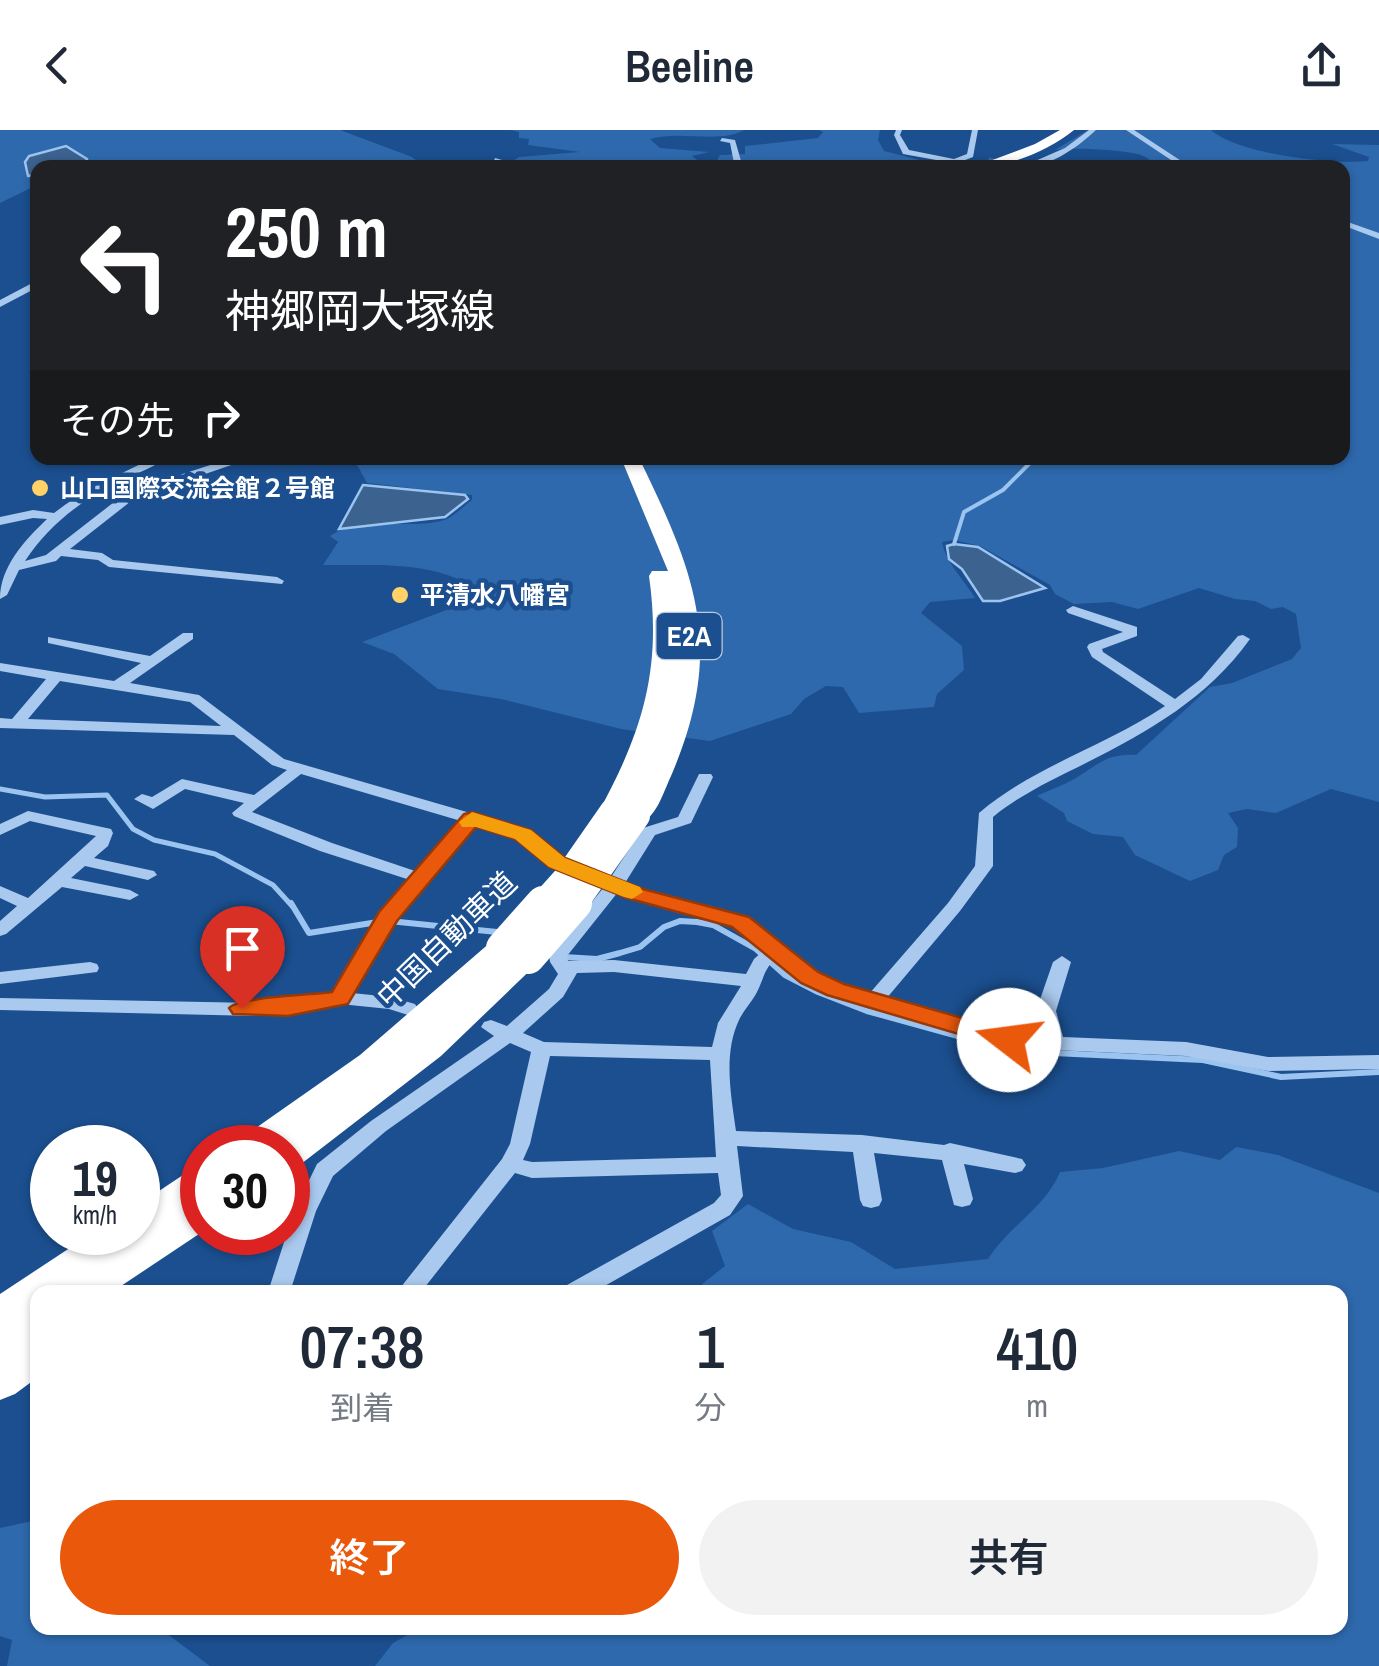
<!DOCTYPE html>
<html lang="ja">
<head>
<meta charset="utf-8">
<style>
  body { margin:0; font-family:"Archivo Narrow","Noto Sans JP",sans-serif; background:#f2f2f3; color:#1f2937; height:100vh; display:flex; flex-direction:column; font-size:38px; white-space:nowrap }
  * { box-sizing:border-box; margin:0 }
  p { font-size:32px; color:#747a83 }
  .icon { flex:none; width:55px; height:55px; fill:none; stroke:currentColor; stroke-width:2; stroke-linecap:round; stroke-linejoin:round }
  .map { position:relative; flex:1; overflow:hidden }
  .drawer { position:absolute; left:30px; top:1155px; width:1318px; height:350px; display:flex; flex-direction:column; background:#fff; border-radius:20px; box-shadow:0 2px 8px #0004 }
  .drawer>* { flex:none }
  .hud { position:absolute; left:30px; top:30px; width:1320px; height:305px; border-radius:20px; box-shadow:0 2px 8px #0004; background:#202124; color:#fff; overflow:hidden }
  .speed { position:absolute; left:30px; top:995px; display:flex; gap:20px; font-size:50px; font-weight:700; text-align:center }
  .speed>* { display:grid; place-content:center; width:130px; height:130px; border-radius:50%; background:#fff; box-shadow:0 2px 8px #0004; line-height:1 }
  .speed small { font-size:25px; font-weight:400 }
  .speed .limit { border:15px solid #d22; background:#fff; color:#111 }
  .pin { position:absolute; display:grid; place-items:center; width:85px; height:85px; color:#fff; margin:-102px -42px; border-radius:50% 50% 50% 0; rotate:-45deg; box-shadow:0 0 10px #0007 }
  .pin .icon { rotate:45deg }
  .me { position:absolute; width:110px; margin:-55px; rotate:285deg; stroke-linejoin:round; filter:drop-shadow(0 0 8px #0008) }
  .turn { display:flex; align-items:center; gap:35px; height:210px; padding:0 30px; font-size:45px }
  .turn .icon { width:130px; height:130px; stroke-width:2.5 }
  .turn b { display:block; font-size:70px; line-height:85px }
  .then { display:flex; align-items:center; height:95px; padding:0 30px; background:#0003; gap:20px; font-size:38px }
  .eta { display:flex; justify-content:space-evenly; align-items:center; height:170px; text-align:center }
  .eta b { font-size:60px; font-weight:600; line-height:70px }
  .cta { display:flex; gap:20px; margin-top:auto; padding:20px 30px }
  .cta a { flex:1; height:115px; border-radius:60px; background:#ea580c; color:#fff; font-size:40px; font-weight:600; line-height:115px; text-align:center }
  .cta a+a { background:#f2f2f3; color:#1f2937 }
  header { display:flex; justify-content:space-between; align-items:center; height:130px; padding:0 30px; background:#fff; font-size:45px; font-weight:600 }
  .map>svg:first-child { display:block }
  .green { fill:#2e69ad }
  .water { fill:#3c6290; stroke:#9cc4f0; stroke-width:2.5 }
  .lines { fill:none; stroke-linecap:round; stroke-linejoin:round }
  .stream-far2 { stroke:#9cc4f0; stroke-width:4 }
  .stream-far1 { stroke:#9cc4f0; stroke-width:5 }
  .stream { stroke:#9cc4f0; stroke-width:6 }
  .minor-tunnel { stroke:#3d69a0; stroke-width:8; stroke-dasharray:8 4; stroke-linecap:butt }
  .minor { fill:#a9c9ee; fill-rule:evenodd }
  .highway { fill:#fff; fill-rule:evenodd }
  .highway-bridge-far1 { stroke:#fff; stroke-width:26 }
  .highway-bridge { stroke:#fff; stroke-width:34 }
  .route { fill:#ea580c; stroke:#983908; stroke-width:2.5 }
  .slow { fill:#f59e0b }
  .poi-dot { fill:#ffd166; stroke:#1b4f8f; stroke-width:4 }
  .labels { text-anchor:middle; stroke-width:9; stroke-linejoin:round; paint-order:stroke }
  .far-poi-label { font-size:25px; font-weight:bold; fill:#fff; stroke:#1b4f8f; text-anchor:start }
  .shield { fill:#1b4f8f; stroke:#bbcadd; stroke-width:2.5 }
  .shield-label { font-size:28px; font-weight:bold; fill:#fff }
  .street-label { font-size:30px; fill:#fff; stroke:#1b4f8f }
</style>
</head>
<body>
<header><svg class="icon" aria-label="back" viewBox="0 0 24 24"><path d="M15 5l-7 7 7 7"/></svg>Beeline<svg class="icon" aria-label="share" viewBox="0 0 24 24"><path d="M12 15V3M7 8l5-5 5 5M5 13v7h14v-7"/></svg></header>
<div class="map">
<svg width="1379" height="1536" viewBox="0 0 1379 1536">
  <rect width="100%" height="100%" fill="#1b4f8f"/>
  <g class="green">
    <path d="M 0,0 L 340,0 L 412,27 L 425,37 L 38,38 L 37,55 L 0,73 Z"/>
    <path d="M 510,0 L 744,0 C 721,14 680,0 650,9 L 660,18 L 709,22 L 692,26 L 697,30 L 692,37 C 631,38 571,35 511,37 L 510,33 L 519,27 L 580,22 L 528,15 L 529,9 L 519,8 L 519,2 Z"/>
    <path d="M 819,0 L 880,0 L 878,10 L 884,21 L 931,33 L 916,38 L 816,34 L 802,38 L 713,38 L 720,25 L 745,24 L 745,16 L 818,8 L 823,2 Z"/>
    <path d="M 1088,0 L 1211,0 C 1238,24 1331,35 1368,31 L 1369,27 L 1332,14 L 1379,15 L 1379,672 L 1331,659 L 1276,683 L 1247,679 L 1228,683 L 1238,698 L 1237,717 L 1224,725 L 1218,740 L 1190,751 L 1135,725 L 1123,707 L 1093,704 L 1067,691 L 1064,683 L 1037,666 C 1049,660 1064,655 1076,648 C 1098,634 1108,623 1136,625 L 1210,557 L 1232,553 L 1292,529 L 1301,518 L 1296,484 L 1283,477 L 1271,479 L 1255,471 L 1235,469 L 1199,458 L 1138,479 L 1112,472 L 1074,474 L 1055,464 L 1050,455 L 980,416 L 954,410 L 942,412 C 946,433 963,448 975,468 L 930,472 L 921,483 L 962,516 L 964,540 L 937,564 L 934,577 L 859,583 L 843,557 L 826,556 L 804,569 L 791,584 L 710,611 L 621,599 L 501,569 L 438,559 L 394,524 L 362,512 L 470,471 L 480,462 C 436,429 375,436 323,435 L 338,412 L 330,406 C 363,383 411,402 447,389 C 455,385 465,375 472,370 L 472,365 L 367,353 L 356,333 L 343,328 L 1342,328 L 1342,38 C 1282,37 1221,38 1161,34 C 1151,34 1150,28 1141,25 C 1128,20 1069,17 1055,20 Z"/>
    <path d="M 1236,1017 L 1278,1025 L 1379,1063 L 1379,1536 L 375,1536 L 393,1513 L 420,1498 L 1340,1498 L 1340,1162 L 707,1162 L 702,1154 L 725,1136 L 712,1101 L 748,1074 L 793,1099 L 851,1112 L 895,1139 L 988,1129 C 1008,1097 1046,1077 1060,1042 L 1103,1038 L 1179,1021 L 1220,1030 Z"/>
    <path d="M 37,1390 L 38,1498 L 165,1498 L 166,1503 L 210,1536 L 7,1536 L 12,1510 L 0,1506 L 0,1398 Z"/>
  </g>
  <g class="water">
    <path d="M 66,16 L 87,29 L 84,37 L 38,38 L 37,45 L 28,46 L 25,32 L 29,26 Z"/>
    <path d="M 363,355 L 465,365 L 468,369 L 445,387 L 339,399 Z"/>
    <path d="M 954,414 L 978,417 L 1045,458 L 1000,471 L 983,471 L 962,439 L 949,429 L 947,416 Z"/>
  </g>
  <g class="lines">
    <path class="stream-far2" d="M 954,414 L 964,382 L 1003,360 L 1035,328"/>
    <path class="stream-far1" d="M 0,659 L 45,667 L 107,665 L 133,699 L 154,710 L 215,724 L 273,755 L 292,776"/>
    <g class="stream">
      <path d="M 291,773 L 309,803 L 378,792"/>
      <path d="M 389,791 L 497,802"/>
      <path d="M 564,827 L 597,829 L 620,823 L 640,817 L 664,797 L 680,791 L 697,792 L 713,795 L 756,819 L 785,845 L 818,862 L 867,881 L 1012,921 L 1203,930 L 1281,947 L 1379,942"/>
    </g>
    <path class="minor-tunnel" d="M 988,31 L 1010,37"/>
    <g class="minor">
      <path d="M 896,0 L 902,0 L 900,5 L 909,20 L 954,29 L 967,24 L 972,0 L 978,0 L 973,27 L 947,37 L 943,35 L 947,32 L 903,24 L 894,5 Z"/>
      <path d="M 1089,0 L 1096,0 C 1076,19 1048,38 1019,38 L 1065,18 Z"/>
      <path d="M 1126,0 L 1134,0 L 1192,38 L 1183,38 Z"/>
      <path d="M 722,8 L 735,10 L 743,38 L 735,38 L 730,13 L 720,11 Z"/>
      <path d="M 495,28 L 502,30 L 498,38 L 491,38 Z"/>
      <path d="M 787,32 L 806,38 L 768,38 L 768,36 Z"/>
      <path d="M 1342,90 L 1379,103 L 1379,109 L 1342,95 Z"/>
      <path d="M 38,150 L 38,157 L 0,177 L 0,170 Z"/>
      <path d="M 153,328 L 167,328 C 152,338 133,345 116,353 C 79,372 48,396 25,431 L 46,425 L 127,362 L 232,328 L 247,328 L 246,330 L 135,368 L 70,419 L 102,423 L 113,430 L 277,447 L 284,451 L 282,454 L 109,437 L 98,430 L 61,426 L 56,431 L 19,440 L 7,465 L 0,469 C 0,437 24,411 47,389 L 33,388 L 0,395 L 0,387 L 33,380 L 54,383 L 81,363 Z"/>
      <path d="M 1073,476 L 1137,497 L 1137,506 L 1102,519 L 1103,522 L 1175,569 L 1201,549 L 1238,506 L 1243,505 L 1250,509 C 1208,568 1149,601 1086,633 C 1054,649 1021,664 993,687 L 993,736 L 960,781 L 886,869 L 1009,904 L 1043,906 L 1036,881 L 1053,832 L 1062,826 L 1071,832 L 1056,881 L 1063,907 L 1186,912 L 1268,927 L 1379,925 L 1379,939 L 1268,941 L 1186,926 L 1009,918 L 828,864 L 802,851 L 775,829 C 764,839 763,851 756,864 C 751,873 743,881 739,890 C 723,924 731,965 736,1001 L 862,1005 L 944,1015 L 950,1013 L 1022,1029 L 1026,1035 L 1022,1041 L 1015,1043 L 964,1034 L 973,1069 L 970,1075 L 962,1077 L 954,1075 L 942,1030 L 874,1023 L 882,1070 L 879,1076 L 871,1078 L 863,1076 L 860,1070 L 853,1022 L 737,1016 L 743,1066 L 730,1085 L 594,1162 L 564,1162 L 567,1155 L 714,1073 L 721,1065 L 718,1043 L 532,1048 L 515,1043 L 421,1162 L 397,1162 L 502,1029 L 510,1014 L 531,922 L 510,913 L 386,1001 L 333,1046 L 316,1081 L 290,1162 L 268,1162 L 294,1081 L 317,1034 L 371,991 L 494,906 L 481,897 L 484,892 L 491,890 L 507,896 L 549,859 L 558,844 L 550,832 L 549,825 L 604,757 L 551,736 L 517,708 L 475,695 L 394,791 L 352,863 L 391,867 L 415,874 L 418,879 L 415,884 L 408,885 L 389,879 L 340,874 L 256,886 L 0,880 L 0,868 L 256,873 L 334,863 L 381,784 L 410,750 L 320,721 L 234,686 L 232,683 L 244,673 L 185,659 L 153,679 L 134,669 L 142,664 L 152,667 L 182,649 L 254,665 L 287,640 L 272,635 L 234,605 L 0,598 L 0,588 L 12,589 L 46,549 L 0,541 L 0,533 L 114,551 L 141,533 L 48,513 L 48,507 L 150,526 L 183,503 L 193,503 L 193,509 L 130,553 L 199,565 L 284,629 L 529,700 L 563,728 L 611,747 L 643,698 L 678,687 L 699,644 L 711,644 L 713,647 L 691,693 L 655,705 L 625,753 L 657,765 L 711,776 L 746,788 L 816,843 L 842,856 L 869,864 L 948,773 L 975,736 L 979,683 C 1034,636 1106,616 1165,576 L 1092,527 L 1087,517 L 1089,514 L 1123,502 L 1068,483 L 1066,480 ZM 60,551 L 190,572 L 221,596 L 28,589 ZM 301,644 L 461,691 L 418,742 L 332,713 L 252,682 ZM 618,762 L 647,774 L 707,786 L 734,796 L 764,820 L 754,829 L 746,844 L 614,830 L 568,831 L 567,826 ZM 614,842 L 741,856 L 718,893 L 712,917 L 544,912 L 523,903 L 563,867 L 577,843 ZM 550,926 L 710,930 L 716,1027 L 532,1032 L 523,1030 L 530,1014 Z"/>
      <path d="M 28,681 L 111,699 L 113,703 L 108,716 L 94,728 L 154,741 L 157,745 L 148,750 L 85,736 L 71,748 L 130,760 L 139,765 L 130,770 L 62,757 L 6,804 L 0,806 L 0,791 L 17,776 L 0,768 L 0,756 L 28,768 L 96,706 L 30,691 L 0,705 L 0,694 Z"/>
      <path d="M 90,832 L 97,834 L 99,838 L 97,842 L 0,854 L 0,842 Z"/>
    </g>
    <g class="highway">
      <path d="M 1060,0 L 1074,0 C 1047,22 1006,38 971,38 L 1035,14 Z"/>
      <path d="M 621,328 L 639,328 C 696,445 726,518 671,646 C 663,663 656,690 637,694 L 623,686 L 603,687 L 599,681 C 643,601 662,538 649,446 L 652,441 L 668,441 Z"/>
      <path d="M 503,808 L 514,811 L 518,820 L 539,820 L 544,827 L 441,926 L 301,1034 L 288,1038 L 288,1018 L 235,1018 L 240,1009 L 360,925 L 492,811 Z"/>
      <path d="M 202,1037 L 202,1102 L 112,1162 L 38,1162 L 38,1247 L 15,1264 L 0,1270 L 0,1164 L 94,1102 L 138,1102 L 138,1075 L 189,1041 Z"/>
    </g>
    <g class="highway-bridge-far1">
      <path d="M 541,776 L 567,747 L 613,681"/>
      <path d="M 573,776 L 637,686"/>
    </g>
    <g class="highway-bridge">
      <path d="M 503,818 L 543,773"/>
      <path d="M 528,827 L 575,773"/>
    </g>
  </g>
  <path class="route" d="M 472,682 L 531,700 L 565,728 L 643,759 L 749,787 L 818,842 L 844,854 L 1018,904 L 1022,910 L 1009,919 L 827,865 L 801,853 L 732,797 L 627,768 L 549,737 L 515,709 L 476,697 L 397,791 L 348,874 L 288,886 L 233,884 L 229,878 C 238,867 311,865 332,862 L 379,782 L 464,684 Z"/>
  <path class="slow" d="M 472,682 L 531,700 L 565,728 L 640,757 L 643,762 L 632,769 L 624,767 L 549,737 L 515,709 L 476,697 L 462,697 L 459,692 Z"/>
  <g class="poi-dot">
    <circle cx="40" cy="358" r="10"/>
    <circle cx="400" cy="465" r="10"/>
  </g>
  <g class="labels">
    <g class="far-poi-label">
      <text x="60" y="367">山口国際交流会館２号館</text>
      <text x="420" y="474">平清水八幡宮</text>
    </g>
    <rect class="shield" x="656.5" y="483" width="65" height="46" rx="8"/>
    <g class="shield-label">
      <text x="689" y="516">E2A</text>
    </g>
    <g class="street-label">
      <text transform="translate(447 810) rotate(-44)" y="10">中国自動車道</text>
    </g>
  </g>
</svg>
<div class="speed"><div>19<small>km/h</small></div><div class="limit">30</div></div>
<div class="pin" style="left:242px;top:878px;background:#d93025"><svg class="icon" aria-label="arrive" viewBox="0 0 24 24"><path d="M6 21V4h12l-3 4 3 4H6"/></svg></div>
<svg class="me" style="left:1009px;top:910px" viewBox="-20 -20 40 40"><circle r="19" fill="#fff"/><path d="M0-13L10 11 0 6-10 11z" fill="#ea580c"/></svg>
<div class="hud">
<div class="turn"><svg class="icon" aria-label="left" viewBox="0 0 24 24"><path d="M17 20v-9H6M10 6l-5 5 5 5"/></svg><div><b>250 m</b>神郷岡大塚線</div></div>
<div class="then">その先<svg class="icon" aria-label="right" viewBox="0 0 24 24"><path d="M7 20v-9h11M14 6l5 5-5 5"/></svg></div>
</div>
<section class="drawer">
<div class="eta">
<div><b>07:38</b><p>到着</p></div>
<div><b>1</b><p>分</p></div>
<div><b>410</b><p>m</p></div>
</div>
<div class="cta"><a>終了</a><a>共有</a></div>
</section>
</div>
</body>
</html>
